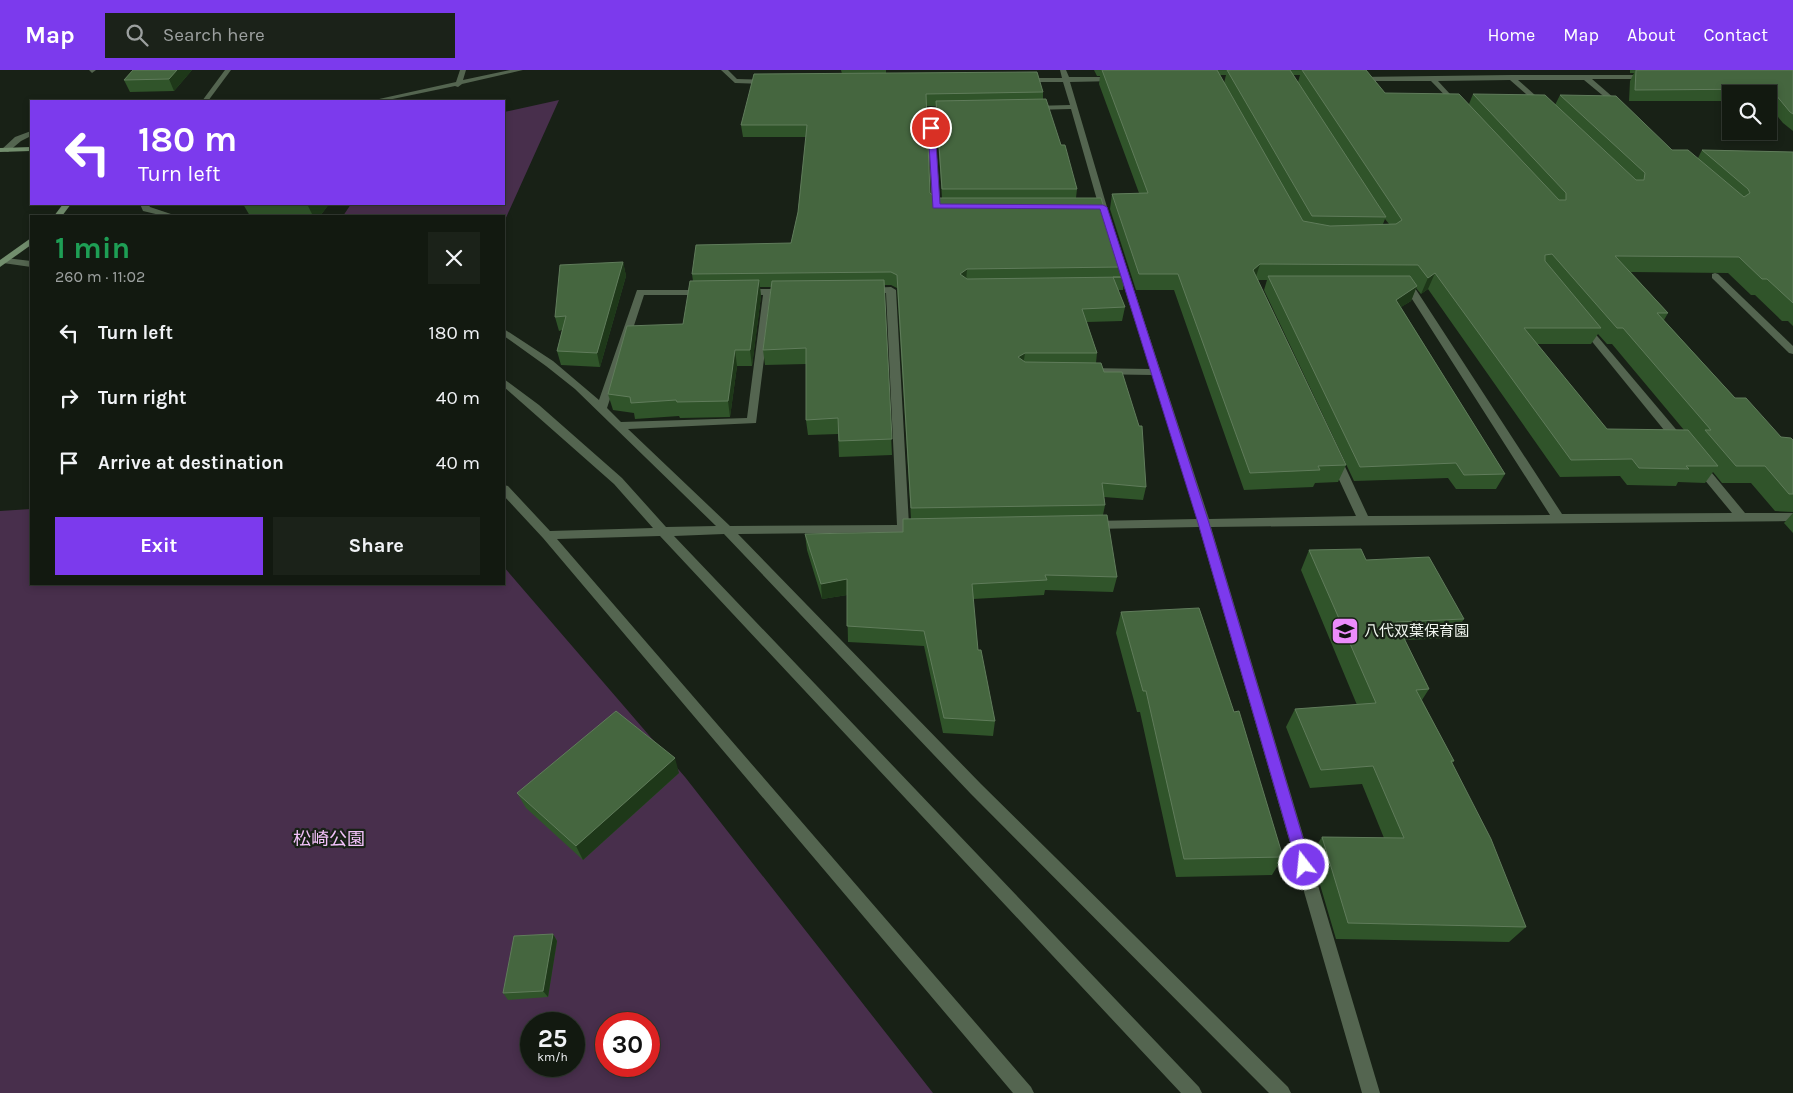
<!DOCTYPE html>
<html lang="en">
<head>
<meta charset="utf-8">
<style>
  body { margin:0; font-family:Karla,"Noto Sans JP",sans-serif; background:#1b2219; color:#f1f3f6; height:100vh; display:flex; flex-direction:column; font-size:19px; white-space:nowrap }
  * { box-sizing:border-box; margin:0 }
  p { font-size:16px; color:#9ca09f }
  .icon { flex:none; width:28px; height:28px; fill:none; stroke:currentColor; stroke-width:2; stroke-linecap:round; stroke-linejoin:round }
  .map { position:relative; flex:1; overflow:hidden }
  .drawer { position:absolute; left:30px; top:145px; width:475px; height:370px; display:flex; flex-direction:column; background:#121910; border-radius:0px; box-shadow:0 2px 8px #0003,0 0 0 1px #313830 }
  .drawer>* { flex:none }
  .hud { position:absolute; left:30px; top:30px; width:475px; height:105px; border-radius:0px; box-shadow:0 2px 8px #0003,0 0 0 1px #313830; background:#7c3aed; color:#fff; overflow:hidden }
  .tools { position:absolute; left:1722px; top:15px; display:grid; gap:10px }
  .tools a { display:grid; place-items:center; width:55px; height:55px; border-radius:0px; background:#121910; box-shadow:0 2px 8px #0003,0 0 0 1px #313830; font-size:25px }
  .speed { position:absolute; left:520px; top:942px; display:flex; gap:10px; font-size:25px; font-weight:700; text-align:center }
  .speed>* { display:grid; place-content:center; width:65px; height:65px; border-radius:50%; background:#121910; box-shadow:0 2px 8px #0003,0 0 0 1px #313830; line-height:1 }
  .speed small { font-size:12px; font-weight:400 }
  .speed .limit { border:8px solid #d22; background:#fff; color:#111 }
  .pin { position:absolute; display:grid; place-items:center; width:42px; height:42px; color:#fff; margin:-21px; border:2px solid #fff; border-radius:50%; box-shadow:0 1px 5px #0007 }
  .me { position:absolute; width:55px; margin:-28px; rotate:344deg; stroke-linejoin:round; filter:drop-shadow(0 0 4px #0008) }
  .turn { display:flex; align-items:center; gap:18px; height:105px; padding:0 25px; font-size:22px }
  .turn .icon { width:65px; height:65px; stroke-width:2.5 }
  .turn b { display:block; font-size:35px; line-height:42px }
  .round { display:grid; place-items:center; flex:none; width:52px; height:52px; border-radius:0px; background:#1b2219 }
  .summary { display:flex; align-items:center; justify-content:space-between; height:85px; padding:0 25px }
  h1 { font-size:30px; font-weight:700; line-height:38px; color:#1e9e55 }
  .cta { display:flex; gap:10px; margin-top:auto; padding:10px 25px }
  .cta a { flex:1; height:58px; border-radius:0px; background:#7c3aed; color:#fff; font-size:20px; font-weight:700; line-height:58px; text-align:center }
  .cta a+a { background:#1b2219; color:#f1f3f6 }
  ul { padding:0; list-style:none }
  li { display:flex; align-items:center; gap:15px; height:65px; padding:0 25px }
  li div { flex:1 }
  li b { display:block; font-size:19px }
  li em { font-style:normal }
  header { display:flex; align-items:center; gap:30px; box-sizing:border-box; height:70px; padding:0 25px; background:#7c3aed; color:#fff }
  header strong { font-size:24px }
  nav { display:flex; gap:28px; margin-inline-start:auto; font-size:18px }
  .search { width:350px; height:45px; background:#1b2219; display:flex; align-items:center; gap:12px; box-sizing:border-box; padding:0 18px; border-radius:0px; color:#9ca09f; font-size:19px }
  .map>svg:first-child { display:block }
  .green { fill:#482f4c; fill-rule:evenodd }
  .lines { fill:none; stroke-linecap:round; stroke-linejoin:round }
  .street { fill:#546550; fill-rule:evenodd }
  .secondary { fill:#728e6d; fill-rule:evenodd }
  .wall { fill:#30542a; fill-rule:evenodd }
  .shaded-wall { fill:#1e3819 }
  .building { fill:#45663f; stroke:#607c5b }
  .route { fill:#7c3aed; stroke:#51269a }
  .labels { text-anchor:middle; stroke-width:4.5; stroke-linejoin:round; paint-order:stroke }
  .poi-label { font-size:15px; fill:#f0f6ef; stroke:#182116; text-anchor:start }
  .near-park-label { font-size:18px; fill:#f3c2fa; stroke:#182116 }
</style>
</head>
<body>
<header>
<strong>Map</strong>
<div class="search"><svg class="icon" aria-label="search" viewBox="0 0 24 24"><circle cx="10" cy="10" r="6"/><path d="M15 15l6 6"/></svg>Search here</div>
<nav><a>Home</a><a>Map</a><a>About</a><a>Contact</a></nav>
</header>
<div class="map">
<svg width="1793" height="1023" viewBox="0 0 1793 1023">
  <rect width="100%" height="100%" fill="#182116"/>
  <g class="green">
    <path d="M 559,30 L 504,152 L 504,146 L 343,146 L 351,134 L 504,134 L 504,42 Z"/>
    <path d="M 31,439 L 31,514 L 504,514 L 504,497 L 685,707 L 933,1023 L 0,1023 L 0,441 ZM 531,954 L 574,954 L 574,996 L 531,996 ZM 606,954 L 649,954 L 649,996 L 606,996 Z"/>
  </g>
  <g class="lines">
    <g class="street">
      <path d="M 89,0 L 96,0 L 92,3 Z"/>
      <path d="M 225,0 L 231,0 L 208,31 L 202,31 Z"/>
      <path d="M 460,0 L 466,0 L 463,10 L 510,0 L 523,0 L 462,14 L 458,17 L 455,16 L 383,31 L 370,31 L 456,12 Z"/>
      <path d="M 721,0 L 728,0 L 737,9 L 768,10 L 771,12 L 768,14 L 735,13 Z"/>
      <path d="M 1060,0 L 1066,0 L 1069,7 L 1116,7 L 1119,9 L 1116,11 L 1070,12 L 1107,137 L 1209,449 L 1356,446 L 1329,388 L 1335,384 L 1341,388 L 1368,446 L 1550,445 L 1405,218 L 1398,215 L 1403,212 L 1413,215 L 1562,444 L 1732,443 L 1694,397 L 1692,394 L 1694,391 L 1702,391 L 1745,443 L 1793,443 L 1793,451 L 1211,457 L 1380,1023 L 1362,1023 L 1199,457 L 1092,459 L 1086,455 L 1092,451 L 1197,449 L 1152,305 L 1088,304 L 1083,301 L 1088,298 L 1150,299 L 1099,137 L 1071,39 L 1032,40 L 1028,38 L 1032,36 L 1070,35 L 1063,12 L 1023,12 L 1020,10 L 1023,8 L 1062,8 Z"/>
      <path d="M 1511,5 L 1648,5 L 1651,7 L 1648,9 L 1592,9 L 1622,35 L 1623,37 L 1619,39 L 1584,10 L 1518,10 L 1545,34 L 1545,38 L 1542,38 L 1510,10 L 1438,11 L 1462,37 L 1458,39 L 1431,11 L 1358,11 L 1355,9 L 1358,7 Z"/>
      <path d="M 952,36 L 955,36 L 955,40 L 934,41 L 940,133 L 948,136 C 945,140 935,140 932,136 L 926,39 L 930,37 Z"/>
      <path d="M 31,61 L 31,66 L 21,71 L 8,82 L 1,80 L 15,67 Z"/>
      <path d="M 140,134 L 148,134 L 150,137 L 177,146 L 164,146 L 143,141 Z"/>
      <path d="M 6,188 L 31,191 L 31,197 L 3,193 L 2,191 Z"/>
      <path d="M 1715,203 L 1718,204 L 1793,276 L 1793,284 L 1789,283 L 1712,208 L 1712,204 Z"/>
      <path d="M 891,217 L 896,220 L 909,455 L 923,456 L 925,459 L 923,462 L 738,464 L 981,714 L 1288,1017 L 1291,1023 L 1269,1023 L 971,724 L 724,464 L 674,466 L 1199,1017 L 1202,1023 L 1181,1023 L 660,466 L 557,469 L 1031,1017 L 1034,1023 L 1013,1023 L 543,468 L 504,426 L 504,415 L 508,416 L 550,461 L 653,458 L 614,414 L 504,317 L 504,309 L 539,335 L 622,408 L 666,457 L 716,456 L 575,319 L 546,296 L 504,266 L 504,259 L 553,291 L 599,330 L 637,220 L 708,220 L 708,224 L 705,225 L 644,225 L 607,338 L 621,352 L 747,348 L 763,225 L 745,225 L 740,222 L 745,219 L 787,219 L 790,220 L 790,224 L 772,225 L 756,353 L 628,359 L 730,456 L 897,455 L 886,223 L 867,224 L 862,221 L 867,218 Z"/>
      <path d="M 1584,253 L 1587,254 L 1685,370 L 1686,373 L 1685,376 L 1677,376 L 1581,258 L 1581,254 Z"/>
    </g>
    <g class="secondary">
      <path d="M 31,77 L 31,81 L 0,82 L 0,78 Z"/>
      <path d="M 63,134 L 71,134 L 62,146 L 54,146 Z"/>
      <path d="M 31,168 L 31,175 L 0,197 L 0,190 Z"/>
    </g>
  </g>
  <g class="wall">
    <path d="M 133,0 L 192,0 L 174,21 L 130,22 L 124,10 Z"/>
    <path d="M 841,0 L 886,0 L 886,3 L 1043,22 L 1043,29 L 1061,75 L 1077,119 L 1076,128 L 1122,197 L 1120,207 L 1125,207 L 1123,220 L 1118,220 L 1125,237 L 1122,251 L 1087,252 L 1097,283 L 1096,293 L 1146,417 L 1143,430 L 1104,427 L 1105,435 L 1103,445 L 1117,507 L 1113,522 L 1045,520 L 1044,525 L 973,529 L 978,580 L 995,651 L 993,666 L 943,663 L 924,576 L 848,572 L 847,525 L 822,529 L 807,480 L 805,464 L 903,462 L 911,449 L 897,218 L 891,215 L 884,215 L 892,385 L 839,387 L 838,364 L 808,365 L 806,350 L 806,294 L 765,295 L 763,280 L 771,217 L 760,217 L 761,226 L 752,296 L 737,296 L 730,347 L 680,348 L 679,346 L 635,349 L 634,343 L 613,340 L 608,324 L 683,254 L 693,211 L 692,204 L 791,173 L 798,142 L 806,67 L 743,67 L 741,55 L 842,4 ZM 926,36 L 936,36 L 936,43 L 942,128 L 936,128 L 930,123 Z"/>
    <path d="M 1094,0 L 1366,0 L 1385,23 L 1469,34 L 1473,24 L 1555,35 L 1560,25 L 1672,80 L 1698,88 L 1702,80 L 1793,82 L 1793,256 L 1788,251 L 1782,251 L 1755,225 L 1751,225 L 1728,203 L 1631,202 L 1668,243 L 1664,250 L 1735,328 L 1781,367 L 1793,370 L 1793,442 L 1775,441 L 1751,413 L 1722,413 L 1713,402 L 1705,413 L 1678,412 L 1676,416 L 1627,415 L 1620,406 L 1560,407 L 1428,219 L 1421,224 L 1416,218 L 1411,231 L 1401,237 L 1505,404 L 1496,419 L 1456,419 L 1448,408 L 1354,411 L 1264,220 L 1267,210 L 1258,210 L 1346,395 L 1338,412 L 1315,413 L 1313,417 L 1244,420 L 1174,220 L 1136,220 L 1110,139 L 1112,124 L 1139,123 L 1099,14 L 1100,6 L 1097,6 ZM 1220,5 L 1226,5 L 1224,13 ZM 1293,5 L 1300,5 L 1298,12 ZM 1385,149 L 1389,154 L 1383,154 ZM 1598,264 L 1607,274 L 1612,274 L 1684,360 L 1607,359 L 1537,274 L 1591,274 Z"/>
    <path d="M 1630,0 L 1793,0 L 1793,61 L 1783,53 L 1769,36 L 1769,24 L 1731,24 L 1731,31 L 1629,31 L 1630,11 L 1634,3 L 1630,3 Z"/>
    <path d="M 243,134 L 329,134 L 320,146 L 250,146 Z"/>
    <path d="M 623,192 L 626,206 L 600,297 L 561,295 L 557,281 L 562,260 L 559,261 L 555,247 Z"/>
    <path d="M 1793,443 L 1793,463 L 1784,453 Z"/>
    <path d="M 1309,480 L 1366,490 L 1464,549 L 1451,568 L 1405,570 L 1429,619 L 1422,630 L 1454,691 L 1452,693 L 1526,857 L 1509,872 L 1336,869 L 1311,784 L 1322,767 L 1384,768 L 1362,714 L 1310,718 L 1286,657 L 1295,639 L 1357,635 L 1301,500 Z"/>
    <path d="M 1121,542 L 1234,642 L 1283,787 L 1272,805 L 1176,807 L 1140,642 L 1137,642 L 1116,563 Z"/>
    <path d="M 679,703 L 583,790 L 526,738 L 517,723 Z"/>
    <path d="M 553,864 L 557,871 L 548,927 L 508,930 L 503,923 Z"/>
  </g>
  <g class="shaded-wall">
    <path d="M 177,0 L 192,0 L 174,21 L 169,9 Z"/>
    <path d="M 307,134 L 329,134 L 320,146 L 313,146 Z"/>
    <path d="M 623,192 L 626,206 L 600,297 L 597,283 Z"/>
    <path d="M 1260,194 L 1255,210 L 1253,200 Z"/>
    <path d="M 967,199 L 966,212 L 960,204 Z"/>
    <path d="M 1435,203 L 1428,219 L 1421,224 L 1428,208 Z"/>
    <path d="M 759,210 L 761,226 L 752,296 L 750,280 Z"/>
    <path d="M 1417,216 L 1411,231 L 1390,244 L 1396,230 Z"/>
    <path d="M 735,280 L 737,296 L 730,347 L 728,331 Z"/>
    <path d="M 1025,283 L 1023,296 L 1018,287 Z"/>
    <path d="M 847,509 L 847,525 L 822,529 L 821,514 Z"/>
    <path d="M 675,688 L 679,703 L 583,790 L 576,776 Z"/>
    <path d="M 553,864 L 557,871 L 548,927 L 543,921 Z"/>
  </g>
  <g class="building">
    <path d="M 133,0 L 177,0 L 169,9 L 124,10 Z"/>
    <path d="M 1102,0 L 1217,0 L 1303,151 L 1330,156 L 1396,154 L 1402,150 L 1302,0 L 1366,0 L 1385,23 L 1459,24 L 1559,130 L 1566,130 L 1566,123 L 1473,24 L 1545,25 L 1636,110 L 1644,110 L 1645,103 L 1560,25 L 1616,26 L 1672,80 L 1688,80 L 1744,127 L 1750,123 L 1748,119 L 1702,80 L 1793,82 L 1793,233 L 1767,209 L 1762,209 L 1739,187 L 1615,186 L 1668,243 L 1657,243 L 1735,328 L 1746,328 L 1781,367 L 1791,368 L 1793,370 L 1793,424 L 1789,424 L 1765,396 L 1736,396 L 1705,360 L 1711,360 L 1623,258 L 1617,258 L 1552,184 L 1545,185 L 1545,191 L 1601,258 L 1524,258 L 1607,359 L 1688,360 L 1718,396 L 1686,396 L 1689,399 L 1639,398 L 1632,389 L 1571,390 L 1435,203 L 1428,208 L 1418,195 L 1260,194 L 1253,200 L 1346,395 L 1318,396 L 1320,400 L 1250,403 L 1178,204 L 1139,204 L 1112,124 L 1148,123 Z"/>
    <path d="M 1227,0 L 1290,0 L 1386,147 L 1312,146 Z"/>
    <path d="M 1636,0 L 1793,0 L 1793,44 L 1790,42 L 1771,19 L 1635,20 Z"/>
    <path d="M 1037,2 L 1043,22 L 926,24 L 930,123 L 936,128 L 1101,128 L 1122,197 L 967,199 L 960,204 L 967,209 L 1125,207 L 1113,207 L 1125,237 L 1082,239 L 1097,283 L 1025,283 L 1018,287 L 1025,292 L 1101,293 L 1104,302 L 1122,302 L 1139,356 L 1142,356 L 1146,417 L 1102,413 L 1105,435 L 911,438 L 897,205 L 891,202 L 692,204 L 696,175 L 791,173 L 798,142 L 807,55 L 741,55 L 754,4 Z"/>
    <path d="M 1046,29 L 1061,75 L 1065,75 L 1077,119 L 942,119 L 936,31 Z"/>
    <path d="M 623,192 L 597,283 L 557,281 L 566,246 L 555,247 L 560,195 Z"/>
    <path d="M 1268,206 L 1410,206 L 1417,216 L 1396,230 L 1505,404 L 1464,405 L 1456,393 L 1360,397 Z"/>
    <path d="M 759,210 L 750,280 L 735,280 L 728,331 L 677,332 L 676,330 L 631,333 L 630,327 L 608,324 L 627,256 L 683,254 L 690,211 Z"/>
    <path d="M 884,210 L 892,369 L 839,371 L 838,348 L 806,350 L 806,278 L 763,280 L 772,211 Z"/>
    <path d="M 1107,445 L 1117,507 L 1045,505 L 1047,510 L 972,514 L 978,580 L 981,580 L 995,651 L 944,648 L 924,561 L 847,556 L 847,509 L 821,514 L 805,464 L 903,462 L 903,449 Z"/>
    <path d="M 1361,479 L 1366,490 L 1429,487 L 1464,549 L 1396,552 L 1429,619 L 1416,620 L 1454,691 L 1451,691 L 1491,769 L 1526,857 L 1348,853 L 1322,767 L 1404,768 L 1373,696 L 1321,700 L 1295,639 L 1376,633 L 1309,480 Z"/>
    <path d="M 1199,538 L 1234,642 L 1239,641 L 1283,787 L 1184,789 L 1146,621 L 1143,621 L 1121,542 Z"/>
    <path d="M 616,641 L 675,688 L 576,776 L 517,723 Z"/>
    <path d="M 553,864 L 543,921 L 503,923 L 514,866 Z"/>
  </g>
  <path class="route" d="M 931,56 L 935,58 L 940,134 L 1103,135 L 1107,137 L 1209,453 L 1311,795 L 1309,800 L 1304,802 L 1299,800 L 1297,795 L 1198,453 L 1100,139 L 933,138 L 928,58 Z"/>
  <defs>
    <g id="school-square" transform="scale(1.4375)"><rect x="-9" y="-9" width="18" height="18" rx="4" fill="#ec8cfb" stroke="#182116"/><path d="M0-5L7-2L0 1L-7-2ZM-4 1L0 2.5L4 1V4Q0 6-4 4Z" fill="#111"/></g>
  </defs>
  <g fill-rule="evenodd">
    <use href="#school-square" x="1345" y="561"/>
  </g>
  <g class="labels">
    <g class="poi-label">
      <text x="1364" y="566">八代双葉保育園</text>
    </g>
    <g class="near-park-label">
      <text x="329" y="775">松崎公園</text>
    </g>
  </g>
</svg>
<div class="tools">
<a><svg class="icon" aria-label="search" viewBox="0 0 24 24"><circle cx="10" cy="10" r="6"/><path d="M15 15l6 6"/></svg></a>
</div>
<div class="speed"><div>25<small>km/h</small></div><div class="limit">30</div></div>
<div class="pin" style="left:931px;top:58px;background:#d93025"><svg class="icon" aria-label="arrive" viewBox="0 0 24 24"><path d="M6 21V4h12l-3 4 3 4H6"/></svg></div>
<svg class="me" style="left:1304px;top:795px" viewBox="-20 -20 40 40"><circle r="17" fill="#7c3aed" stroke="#fff" stroke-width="3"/><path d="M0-11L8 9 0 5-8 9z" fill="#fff"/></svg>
<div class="hud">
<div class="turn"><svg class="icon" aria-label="left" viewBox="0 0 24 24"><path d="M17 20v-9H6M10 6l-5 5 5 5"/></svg><div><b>180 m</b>Turn left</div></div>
</div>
<section class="drawer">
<div class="summary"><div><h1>1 min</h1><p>260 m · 11:02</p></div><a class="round"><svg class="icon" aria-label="close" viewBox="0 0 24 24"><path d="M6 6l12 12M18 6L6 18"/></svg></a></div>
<ul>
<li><svg class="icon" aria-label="left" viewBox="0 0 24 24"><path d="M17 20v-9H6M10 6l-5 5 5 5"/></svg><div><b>Turn left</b></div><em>180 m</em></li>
<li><svg class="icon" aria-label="right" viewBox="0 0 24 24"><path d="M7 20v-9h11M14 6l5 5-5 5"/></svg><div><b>Turn right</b></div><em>40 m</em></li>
<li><svg class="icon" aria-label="arrive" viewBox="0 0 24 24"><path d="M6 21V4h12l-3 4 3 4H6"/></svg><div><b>Arrive at destination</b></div><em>40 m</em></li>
</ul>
<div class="cta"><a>Exit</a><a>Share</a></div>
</section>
</div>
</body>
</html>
